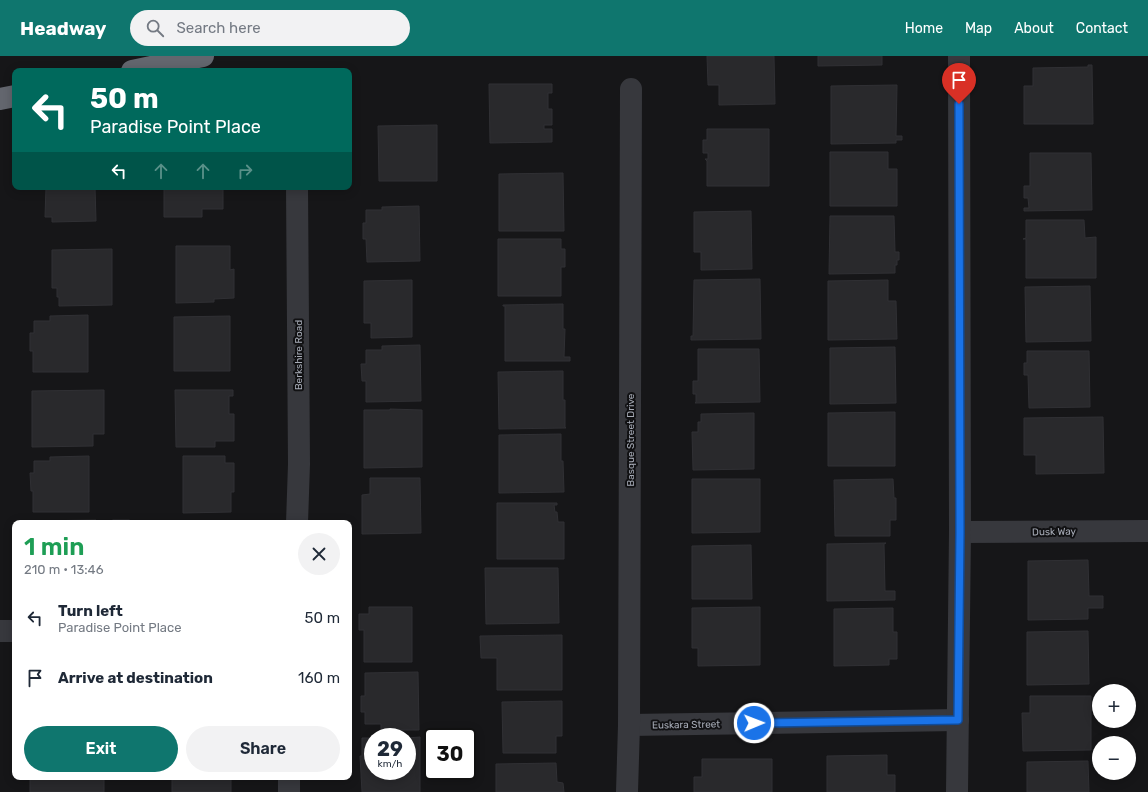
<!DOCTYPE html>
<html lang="en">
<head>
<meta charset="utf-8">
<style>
  body { margin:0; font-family:Rubik,sans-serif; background:#f2f2f3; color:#1f2937; height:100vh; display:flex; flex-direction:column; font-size:15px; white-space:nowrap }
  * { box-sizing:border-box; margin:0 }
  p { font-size:13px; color:#747a83 }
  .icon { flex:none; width:22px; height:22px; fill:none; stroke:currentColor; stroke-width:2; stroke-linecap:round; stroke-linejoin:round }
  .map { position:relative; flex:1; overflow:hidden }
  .sheet { position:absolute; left:12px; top:464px; width:340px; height:260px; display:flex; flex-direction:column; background:#fff; border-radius:8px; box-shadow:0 2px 10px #0003 }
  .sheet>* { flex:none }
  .guide { position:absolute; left:12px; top:12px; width:340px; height:122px; border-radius:8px; box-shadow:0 2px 10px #0003; background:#00695c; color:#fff; overflow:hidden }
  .tools { position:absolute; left:1092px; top:628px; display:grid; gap:8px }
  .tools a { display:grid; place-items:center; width:44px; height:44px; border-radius:50%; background:#fff; box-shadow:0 2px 10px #0003; font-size:20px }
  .speed { position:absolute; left:364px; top:672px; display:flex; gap:8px; font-size:20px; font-weight:700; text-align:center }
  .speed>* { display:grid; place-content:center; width:52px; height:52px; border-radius:50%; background:#fff; box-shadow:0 2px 10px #0003; line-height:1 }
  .speed small { font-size:10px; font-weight:400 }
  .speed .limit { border:2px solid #111; border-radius:6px; background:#fff; color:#111 }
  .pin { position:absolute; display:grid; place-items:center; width:34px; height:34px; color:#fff; margin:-41px -17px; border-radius:50% 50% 50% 0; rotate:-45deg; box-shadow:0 0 4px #0007 }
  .pin .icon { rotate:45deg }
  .me { position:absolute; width:44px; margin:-22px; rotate:89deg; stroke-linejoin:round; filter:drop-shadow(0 0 3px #0008) }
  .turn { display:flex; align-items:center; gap:14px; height:84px; padding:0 12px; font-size:18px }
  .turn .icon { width:52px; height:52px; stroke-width:2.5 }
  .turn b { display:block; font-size:28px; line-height:34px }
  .lanes { display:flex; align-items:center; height:38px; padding:0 12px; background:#0003; justify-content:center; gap:20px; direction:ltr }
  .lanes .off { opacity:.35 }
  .round { display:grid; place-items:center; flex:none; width:42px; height:42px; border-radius:21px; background:#f2f2f3 }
  .headline { display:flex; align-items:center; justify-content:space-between; height:68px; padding:0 12px }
  h1 { font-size:24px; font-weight:600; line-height:30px; color:#1e9e55 }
  .primary-button { display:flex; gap:8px; margin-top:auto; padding:8px 12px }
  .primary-button a { flex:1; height:46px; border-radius:24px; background:#0f766e; color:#fff; font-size:16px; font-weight:600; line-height:46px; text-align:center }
  .primary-button a+a { background:#f2f2f3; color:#1f2937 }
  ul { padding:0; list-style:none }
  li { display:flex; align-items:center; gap:12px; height:60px; padding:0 12px }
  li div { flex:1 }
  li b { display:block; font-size:15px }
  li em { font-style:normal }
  header { display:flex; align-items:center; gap:24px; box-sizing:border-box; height:56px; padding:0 20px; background:#0f766e; color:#fff }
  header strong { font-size:19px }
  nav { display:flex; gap:22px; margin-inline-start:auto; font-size:14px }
  .search { width:280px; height:36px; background:#f2f2f3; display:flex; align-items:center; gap:10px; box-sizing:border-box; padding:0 14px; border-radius:22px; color:#747a83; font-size:15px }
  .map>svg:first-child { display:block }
  .building { fill:#29292c; stroke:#303034 }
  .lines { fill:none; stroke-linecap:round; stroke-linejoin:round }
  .minor { stroke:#37383d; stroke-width:22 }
  .highway { stroke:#63666e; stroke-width:22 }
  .route-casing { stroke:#114b97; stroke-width:10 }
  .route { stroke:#1a73e8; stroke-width:7 }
  .labels { text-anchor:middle; stroke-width:4; stroke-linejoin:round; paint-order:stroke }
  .street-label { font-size:10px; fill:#a8adb8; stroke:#111113 }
</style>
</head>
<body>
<header>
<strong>Headway</strong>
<div class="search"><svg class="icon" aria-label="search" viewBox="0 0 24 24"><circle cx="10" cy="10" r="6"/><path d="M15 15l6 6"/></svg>Search here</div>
<nav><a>Home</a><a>Map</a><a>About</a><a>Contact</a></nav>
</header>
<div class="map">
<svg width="1148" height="736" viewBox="0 0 1148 736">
  <rect width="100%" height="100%" fill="#161618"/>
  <g class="building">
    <path d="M 707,0 L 774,0 L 775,48 L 719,49 L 719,29 L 708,29 Z"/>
    <path d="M 818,0 L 882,0 L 882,9 L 818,10 Z"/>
    <path d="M 1088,9 L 1092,9 L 1093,68 L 1024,68 L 1024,30 L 1033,30 L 1033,12 L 1088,11 Z"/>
    <path d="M 489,28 L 552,28 L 552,37 L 548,37 L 548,53 L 552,53 L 552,69 L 544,69 L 544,73 L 552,73 L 552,86 L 490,87 Z"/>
    <path d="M 897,29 L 896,80 L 902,80 L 902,84 L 896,84 L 896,87 L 831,88 L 831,30 Z"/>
    <path d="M 437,69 L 437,125 L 379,125 L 378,70 Z"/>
    <path d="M 707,73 L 769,73 L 769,130 L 707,130 L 707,105 L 705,103 L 708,103 L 708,97 L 703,97 L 703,84 L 707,84 Z"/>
    <path d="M 830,96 L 888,96 L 888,113 L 897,113 L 897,150 L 830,150 Z"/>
    <path d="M 1030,97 L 1091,97 L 1092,154 L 1024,155 L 1024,152 L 1029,152 L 1028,142 L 1024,142 L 1024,130 L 1030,130 Z"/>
    <path d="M 563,117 L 564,175 L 499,175 L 499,118 Z"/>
    <path d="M 46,131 L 95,131 L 96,165 L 52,166 L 52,161 L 45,161 Z"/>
    <path d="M 164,131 L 223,131 L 223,153 L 202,153 L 202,161 L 164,161 Z"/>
    <path d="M 419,150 L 420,205 L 367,206 L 366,183 L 363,183 L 363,167 L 366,167 L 366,154 L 382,154 L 382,151 Z"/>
    <path d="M 751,155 L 752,213 L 701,214 L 701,196 L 694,196 L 694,156 Z"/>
    <path d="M 830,160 L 894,160 L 895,196 L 899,196 L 899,204 L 897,204 L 897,209 L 895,209 L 895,217 L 829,218 Z"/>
    <path d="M 1026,164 L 1084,164 L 1085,182 L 1096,181 L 1096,222 L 1026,222 L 1026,183 L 1023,183 L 1026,182 Z"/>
    <path d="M 498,183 L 561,183 L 561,193 L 565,193 L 565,211 L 561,211 L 561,240 L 498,240 Z"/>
    <path d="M 176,190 L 230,190 L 230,214 L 234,213 L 234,242 L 214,243 L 214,246 L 176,247 Z"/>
    <path d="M 112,193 L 112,249 L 59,250 L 59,241 L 57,241 L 57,232 L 52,232 L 52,194 Z"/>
    <path d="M 760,223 L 761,283 L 691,284 L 691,280 L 693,280 L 694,224 Z"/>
    <path d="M 412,224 L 412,281 L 371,282 L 371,267 L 364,267 L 364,225 Z"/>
    <path d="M 888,224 L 888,245 L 896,245 L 897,283 L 828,284 L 828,225 Z"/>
    <path d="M 1090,230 L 1091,285 L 1026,286 L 1025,231 Z"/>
    <path d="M 563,248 L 563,273 L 565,273 L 564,301 L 570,301 L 570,305 L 505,305 L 505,250 L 503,250 L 503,249 Z"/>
    <path d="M 88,259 L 88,316 L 33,316 L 33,295 L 30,295 L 30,277 L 34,277 L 34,265 L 50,265 L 50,260 Z"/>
    <path d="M 230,260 L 230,315 L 174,315 L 174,261 Z"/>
    <path d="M 420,289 L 421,345 L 366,346 L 366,325 L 362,325 L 361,308 L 366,308 L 366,294 L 382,294 L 382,290 Z"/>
    <path d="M 895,291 L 896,347 L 830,348 L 830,292 Z"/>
    <path d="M 698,293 L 759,293 L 760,346 L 695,347 L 696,346 L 696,338 L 693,338 L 693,325 L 698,325 Z"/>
    <path d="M 1027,295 L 1089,295 L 1090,351 L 1029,352 L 1028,319 L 1024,319 L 1024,307 L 1027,307 Z"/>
    <path d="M 563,315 L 563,344 L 565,344 L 565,371 L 566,372 L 499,373 L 498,316 Z"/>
    <path d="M 104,334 L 104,378 L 93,378 L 93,390 L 32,391 L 32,335 Z"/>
    <path d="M 175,334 L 233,334 L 233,340 L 229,340 L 229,358 L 234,358 L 234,385 L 215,385 L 215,391 L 176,391 Z"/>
    <path d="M 390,353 L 422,354 L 422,411 L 364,412 L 364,354 L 390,354 Z"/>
    <path d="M 895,356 L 895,410 L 828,410 L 828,357 Z"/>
    <path d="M 754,357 L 754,413 L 693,414 L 692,376 L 698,376 L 698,366 L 701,366 L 701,358 Z"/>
    <path d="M 1103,361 L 1104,417 L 1036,418 L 1036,399 L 1024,399 L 1024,362 Z"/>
    <path d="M 561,378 L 561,405 L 563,405 L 564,436 L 499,437 L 499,379 Z"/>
    <path d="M 89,400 L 89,456 L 33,456 L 33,435 L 31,435 L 30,417 L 34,417 L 34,405 L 50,405 L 50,401 Z"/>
    <path d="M 183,400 L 225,400 L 225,407 L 234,407 L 234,436 L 231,436 L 231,456 L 183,457 Z"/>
    <path d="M 370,422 L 420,422 L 421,477 L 362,478 L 362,439 L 370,438 Z"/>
    <path d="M 692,423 L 760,423 L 760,476 L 692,477 Z"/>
    <path d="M 893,423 L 894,442 L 896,442 L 896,464 L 890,464 L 890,480 L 835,480 L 834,424 Z"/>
    <path d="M 497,447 L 557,447 L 557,449 L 554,449 L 555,456 L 557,456 L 558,466 L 564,466 L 564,503 L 497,503 Z"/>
    <path d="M 96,464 L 96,467 L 32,467 L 32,465 Z"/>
    <rect x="113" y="464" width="16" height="3"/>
    <path d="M 886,487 L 884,488 L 885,535 L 895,535 L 895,544 L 827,545 L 827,488 Z"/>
    <path d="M 751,489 L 752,543 L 692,543 L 692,490 Z"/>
    <path d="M 1088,504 L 1089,540 L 1103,540 L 1103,552 L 1088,552 L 1088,563 L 1028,564 L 1028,505 Z"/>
    <path d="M 485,512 L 558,512 L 559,567 L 486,568 Z"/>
    <path d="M 369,551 L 412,551 L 412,606 L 364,606 L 364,574 L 359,574 L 359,558 L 369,558 Z"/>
    <path d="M 760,551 L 760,609 L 698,610 L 698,592 L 692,592 L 692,552 Z"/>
    <path d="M 893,552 L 893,576 L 897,576 L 897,603 L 889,603 L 889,609 L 834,610 L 834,553 Z"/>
    <path d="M 1088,575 L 1089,628 L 1027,629 L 1027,576 Z"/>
    <path d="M 562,579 L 562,634 L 497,634 L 497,602 L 481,602 L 480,580 Z"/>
    <path d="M 418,616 L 419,674 L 381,674 L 381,668 L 365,668 L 365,656 L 361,656 L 361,640 L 365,640 L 365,617 Z"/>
    <path d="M 1030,640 L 1091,640 L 1091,694 L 1023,695 L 1022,657 L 1030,657 Z"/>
    <path d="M 562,645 L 562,680 L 556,680 L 556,697 L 503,697 L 502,646 Z"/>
    <path d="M 420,681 L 420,736 L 362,736 L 360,700 L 362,700 L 362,682 L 373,682 L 373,715 L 407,715 L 407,682 Z"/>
    <path d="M 887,699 L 887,719 L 895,719 L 895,736 L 827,736 L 827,700 Z"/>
    <path d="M 702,703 L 772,703 L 772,736 L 694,736 L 694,721 L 702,721 Z"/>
    <path d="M 1088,705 L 1089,736 L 1027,736 L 1027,706 Z"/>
    <path d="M 556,707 L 557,726 L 563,727 L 564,736 L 496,736 L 496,708 Z"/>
    <rect x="30" y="721" width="74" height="15"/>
    <rect x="172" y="721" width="59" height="15"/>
  </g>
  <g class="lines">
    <g class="minor">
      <path d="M 297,131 L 299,408 L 297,467"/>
      <path d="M 960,476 L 1148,475"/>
      <path d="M 0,575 L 15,575"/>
      <path d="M 629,669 L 958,664"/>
      <path d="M 289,736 L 289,721"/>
      <path d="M 627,736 L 629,669 L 631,33"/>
      <path d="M 957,736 L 960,476 L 959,0"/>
    </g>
    <g class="highway">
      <path d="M 132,15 L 203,0"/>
      <path d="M 0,43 L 15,40"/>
    </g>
  </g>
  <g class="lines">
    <g class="route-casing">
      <path id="route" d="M 754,667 L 958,664 L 960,476 L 959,48"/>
    </g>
    <use href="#route" class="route"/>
  </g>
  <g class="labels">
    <g class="street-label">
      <text transform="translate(298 299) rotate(-90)" y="4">Berkshire Road</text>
      <text transform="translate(630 384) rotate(-90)" y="4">Basque Street Drive</text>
      <text transform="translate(1054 475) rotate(-1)" y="4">Dusk Way</text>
      <text transform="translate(686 668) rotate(-1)" y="4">Euskara Street</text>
    </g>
  </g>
</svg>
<div class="tools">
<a>+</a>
<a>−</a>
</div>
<div class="speed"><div>29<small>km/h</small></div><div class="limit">30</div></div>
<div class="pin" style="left:959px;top:48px;background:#d93025"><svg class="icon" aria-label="arrive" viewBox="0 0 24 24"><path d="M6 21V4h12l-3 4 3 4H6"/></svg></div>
<svg class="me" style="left:754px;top:667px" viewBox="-20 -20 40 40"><circle r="17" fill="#1a73e8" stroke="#fff" stroke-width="3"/><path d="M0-11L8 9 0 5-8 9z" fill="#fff"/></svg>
<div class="guide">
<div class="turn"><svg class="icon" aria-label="left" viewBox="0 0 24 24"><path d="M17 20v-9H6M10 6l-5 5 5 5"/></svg><div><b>50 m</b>Paradise Point Place</div></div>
<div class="lanes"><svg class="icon" aria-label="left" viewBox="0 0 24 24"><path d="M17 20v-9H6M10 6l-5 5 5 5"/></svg><svg class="icon off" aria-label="ahead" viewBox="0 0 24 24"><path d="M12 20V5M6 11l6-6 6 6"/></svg><svg class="icon off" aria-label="ahead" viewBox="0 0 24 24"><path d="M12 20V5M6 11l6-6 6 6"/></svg><svg class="icon off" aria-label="right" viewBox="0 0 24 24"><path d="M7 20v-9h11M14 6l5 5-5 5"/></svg></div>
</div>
<section class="sheet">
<div class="headline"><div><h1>1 min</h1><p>210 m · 13:46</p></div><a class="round"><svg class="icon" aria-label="close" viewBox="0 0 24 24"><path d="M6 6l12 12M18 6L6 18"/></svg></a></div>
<ul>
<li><svg class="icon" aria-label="left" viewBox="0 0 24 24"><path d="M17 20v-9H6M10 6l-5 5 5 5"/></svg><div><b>Turn left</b><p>Paradise Point Place</p></div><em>50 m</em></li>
<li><svg class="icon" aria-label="arrive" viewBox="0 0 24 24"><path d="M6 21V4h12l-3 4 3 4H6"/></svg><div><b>Arrive at destination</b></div><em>160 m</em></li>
</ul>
<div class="primary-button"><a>Exit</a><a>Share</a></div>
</section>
</div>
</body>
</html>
